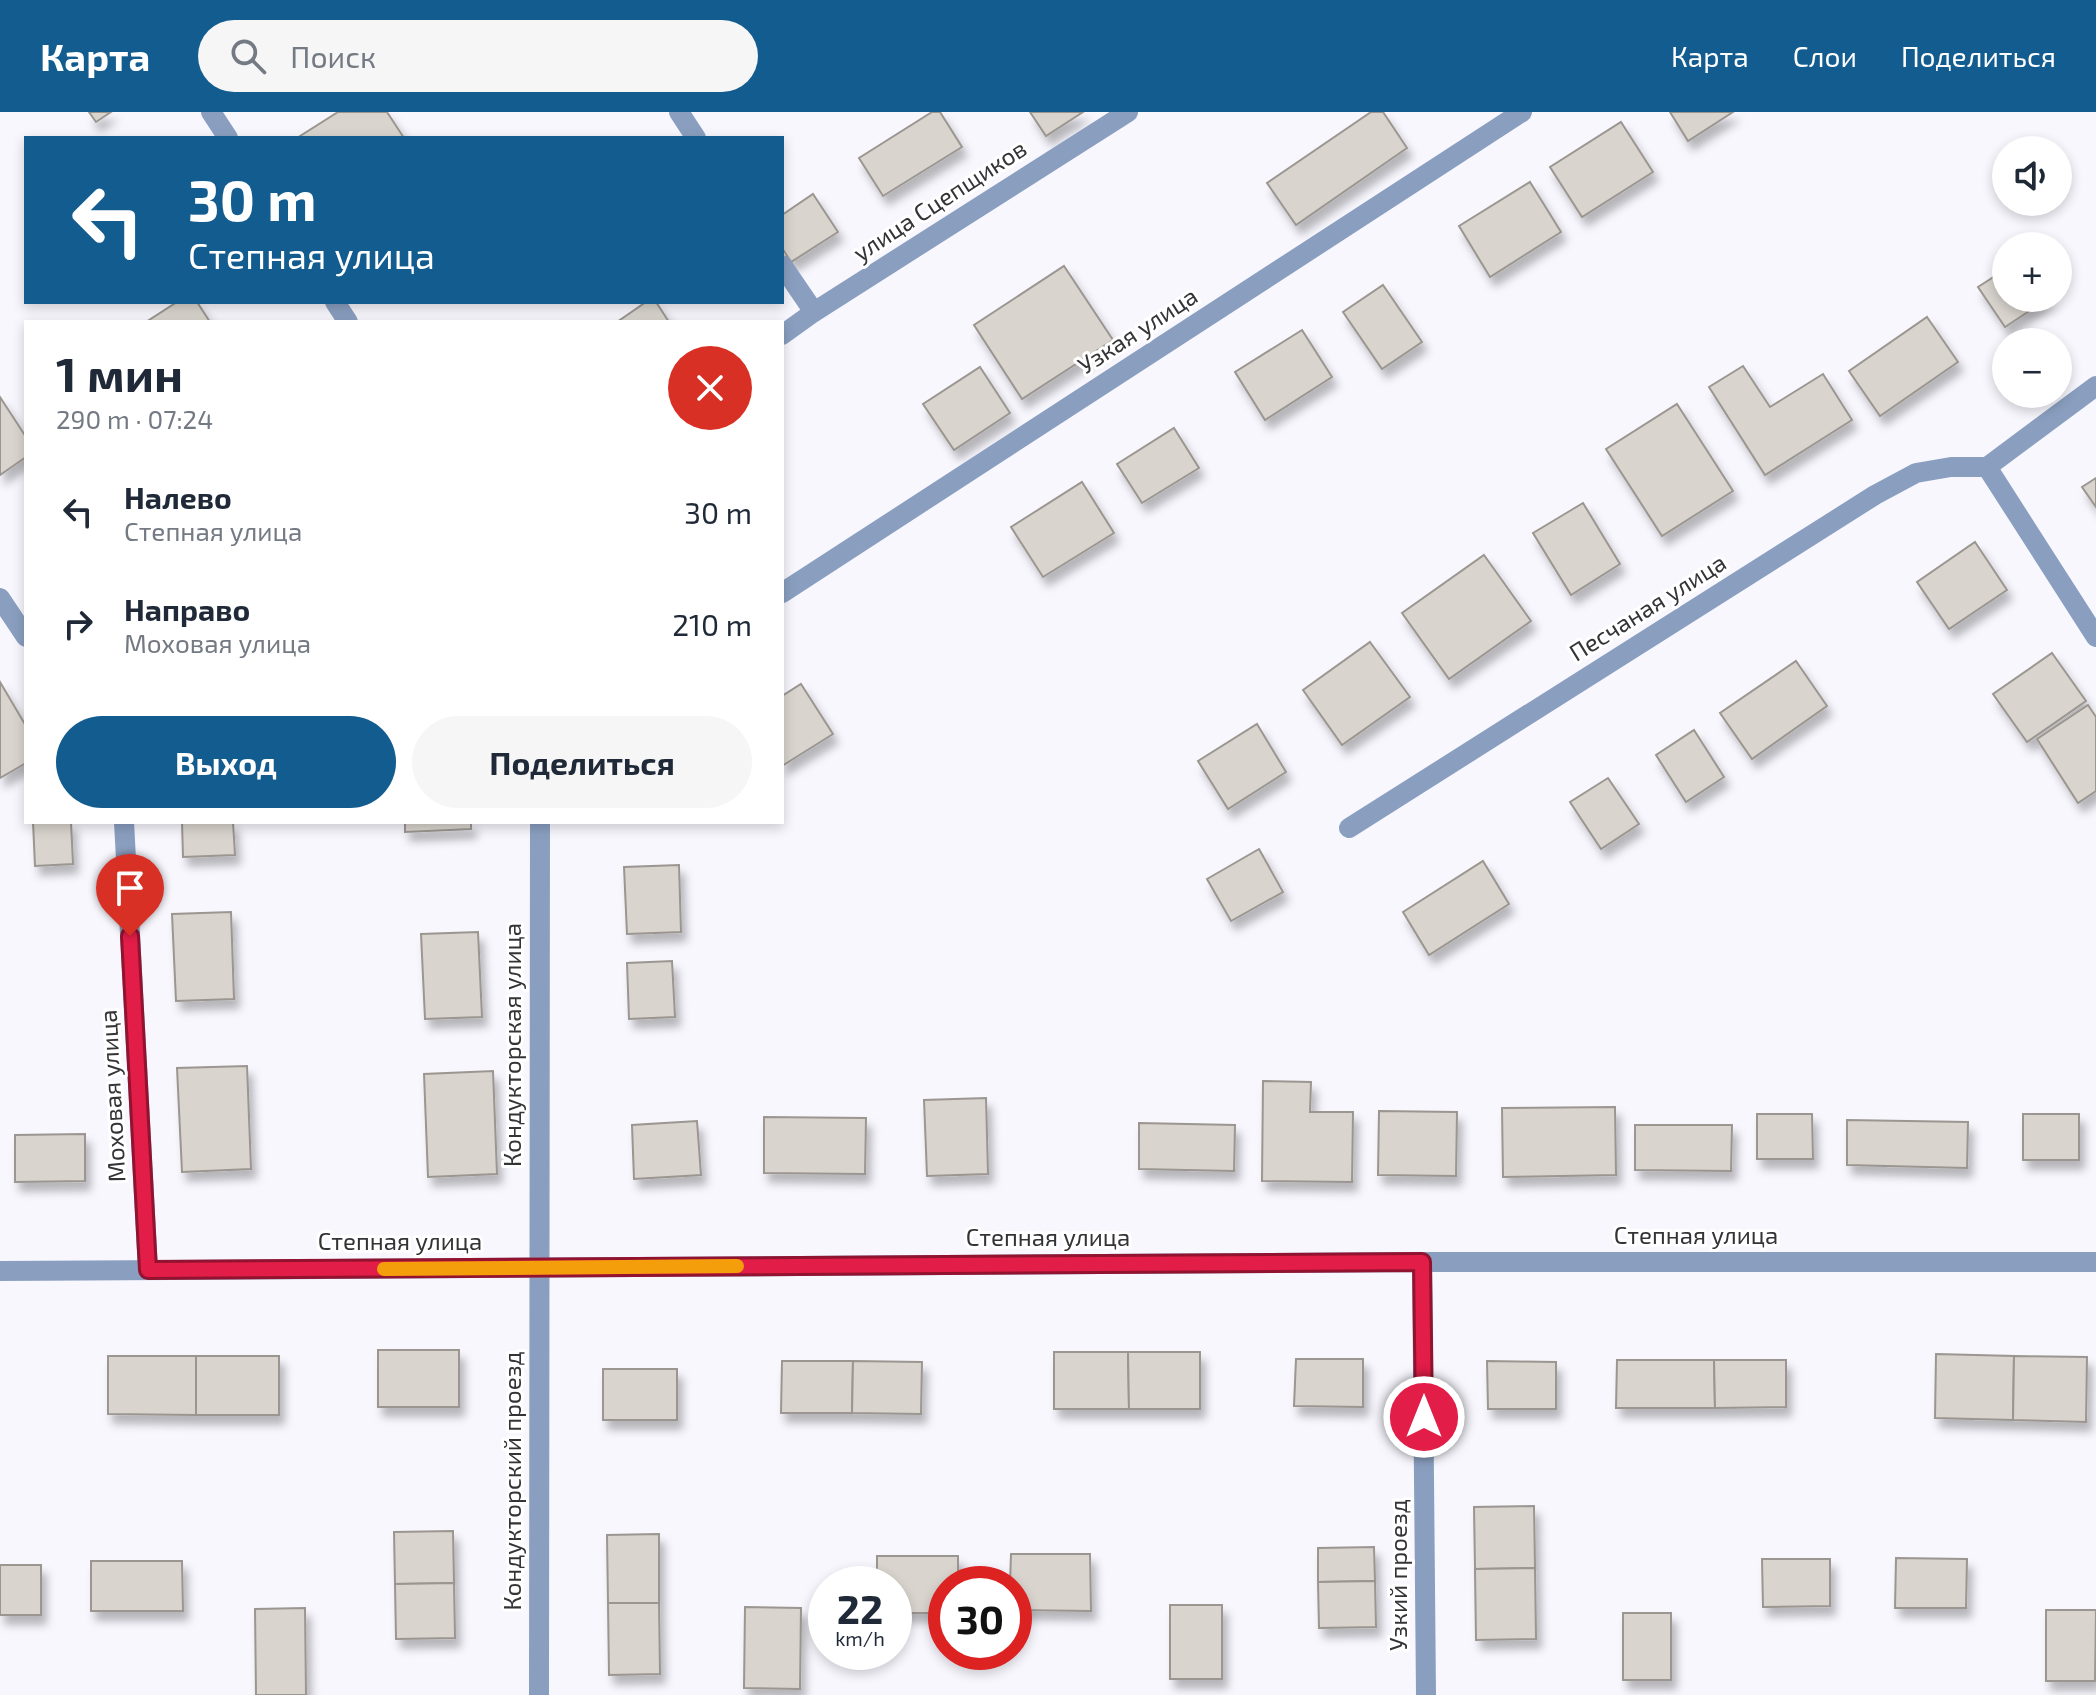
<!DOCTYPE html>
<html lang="ru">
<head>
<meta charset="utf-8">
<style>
  body { margin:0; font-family:"Exo 2",sans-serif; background:#f6f6f7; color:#1f2937; height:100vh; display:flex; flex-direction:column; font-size:30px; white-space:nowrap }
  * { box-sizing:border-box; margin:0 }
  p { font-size:26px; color:#747a83 }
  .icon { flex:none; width:44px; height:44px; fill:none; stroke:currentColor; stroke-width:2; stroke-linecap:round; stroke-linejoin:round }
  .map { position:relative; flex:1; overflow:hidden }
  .drawer { position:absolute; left:24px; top:208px; width:760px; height:504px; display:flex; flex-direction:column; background:#fff; border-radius:0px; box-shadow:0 4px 12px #0003 }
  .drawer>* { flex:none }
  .banner { position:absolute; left:24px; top:24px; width:760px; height:168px; border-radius:0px; box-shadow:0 4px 12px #0003; background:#125c8f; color:#fff; overflow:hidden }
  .tools { position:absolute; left:1992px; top:24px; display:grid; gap:16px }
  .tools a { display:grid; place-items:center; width:80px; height:80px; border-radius:50%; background:#fff; box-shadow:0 4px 12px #0003; font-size:40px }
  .speed { position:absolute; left:808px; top:1454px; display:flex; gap:16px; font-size:40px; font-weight:700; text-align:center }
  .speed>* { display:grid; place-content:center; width:104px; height:104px; border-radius:50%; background:#fff; box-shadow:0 4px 12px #0003; line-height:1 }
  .speed small { font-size:20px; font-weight:400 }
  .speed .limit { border:12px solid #d22; background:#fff; color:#111 }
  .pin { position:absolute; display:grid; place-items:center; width:68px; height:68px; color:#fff; margin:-82px -34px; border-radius:50% 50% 50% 0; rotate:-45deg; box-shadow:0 0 8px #0007 }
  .pin .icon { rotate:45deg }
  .me { position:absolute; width:88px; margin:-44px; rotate:0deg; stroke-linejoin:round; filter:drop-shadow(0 0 6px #0008) }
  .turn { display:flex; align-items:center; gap:28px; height:168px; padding:0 32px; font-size:36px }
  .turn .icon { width:104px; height:104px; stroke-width:2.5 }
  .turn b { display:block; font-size:56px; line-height:68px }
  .round { display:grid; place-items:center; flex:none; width:84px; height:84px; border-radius:42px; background:#f6f6f7 }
  .overview { display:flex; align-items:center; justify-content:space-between; height:136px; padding:0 32px }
  h1 { font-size:48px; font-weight:700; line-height:60px }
  .cta { display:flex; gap:16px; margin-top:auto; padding:16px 32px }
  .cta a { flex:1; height:92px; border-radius:48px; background:#125c8f; color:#fff; font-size:32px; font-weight:700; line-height:92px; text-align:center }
  .cta a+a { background:#f6f6f7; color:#1f2937 }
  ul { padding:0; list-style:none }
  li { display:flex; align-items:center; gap:24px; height:112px; padding:0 32px }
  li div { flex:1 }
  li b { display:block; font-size:30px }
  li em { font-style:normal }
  header { display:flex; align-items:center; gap:48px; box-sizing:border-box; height:112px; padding:0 40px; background:#125c8f; color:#fff }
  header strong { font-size:38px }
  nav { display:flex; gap:44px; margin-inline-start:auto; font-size:28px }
  .search { width:560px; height:72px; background:#f6f6f7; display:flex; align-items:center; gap:20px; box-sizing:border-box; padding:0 28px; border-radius:44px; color:#747a83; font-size:30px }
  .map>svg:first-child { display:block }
  .building { fill:#d9d4ce; stroke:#9b9690; stroke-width:2; filter:url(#shadow) }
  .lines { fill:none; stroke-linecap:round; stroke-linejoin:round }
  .minor { stroke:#8a9fc0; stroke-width:20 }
  .route-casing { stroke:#92132f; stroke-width:20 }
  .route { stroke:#e11d48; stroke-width:14 }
  .slow { stroke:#f59e0b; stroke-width:14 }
  .labels { text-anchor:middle; stroke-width:6; stroke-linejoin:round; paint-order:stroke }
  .street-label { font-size:24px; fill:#343437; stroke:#fff }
</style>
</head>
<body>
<header>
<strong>Карта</strong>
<div class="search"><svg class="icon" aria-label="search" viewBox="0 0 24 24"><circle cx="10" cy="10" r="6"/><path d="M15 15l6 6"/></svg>Поиск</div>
<nav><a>Карта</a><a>Слои</a><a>Поделиться</a></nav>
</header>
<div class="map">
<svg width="2096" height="1583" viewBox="0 0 2096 1583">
  <defs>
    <filter id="shadow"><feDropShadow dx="5" dy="9" stdDeviation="4" flood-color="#0004"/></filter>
  </defs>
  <rect width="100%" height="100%" fill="#f8f7fe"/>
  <g class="building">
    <path d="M 89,0 L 111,0 L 96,10 Z"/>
    <path d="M 338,0 L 387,0 L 404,26 L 297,26 Z"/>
    <path d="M 932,0 L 940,0 L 962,35 L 883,84 L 859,46 Z"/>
    <path d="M 1030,0 L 1083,0 L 1046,24 Z"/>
    <path d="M 1371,0 L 1383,0 L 1407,36 L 1296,113 L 1267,71 Z"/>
    <path d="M 1670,0 L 1733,0 L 1688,29 Z"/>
    <path d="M 1621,10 L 1653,60 L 1582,105 L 1550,55 Z"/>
    <path d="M 1530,70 L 1561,120 L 1490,165 L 1459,114 Z"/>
    <path d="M 813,82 L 838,120 L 791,150 L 782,136 L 782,103 Z"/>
    <path d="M 1064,154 L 1113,228 L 1022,287 L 974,213 Z"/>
    <path d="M 2006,157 L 2006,186 L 2049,186 L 2005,215 L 1978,175 Z"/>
    <path d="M 1383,173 L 1422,230 L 1382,257 L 1343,200 Z"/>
    <path d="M 177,190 L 197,190 L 210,210 L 146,210 Z"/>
    <path d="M 646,190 L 656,190 L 669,210 L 617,210 Z"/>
    <path d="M 1927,205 L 1958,250 L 1880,304 L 1849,259 Z"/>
    <path d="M 1302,218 L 1332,265 L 1265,308 L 1235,260 Z"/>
    <path d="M 1743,254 L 1770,295 L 1823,262 L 1852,308 L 1765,363 L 1709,275 Z"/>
    <path d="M 980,255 L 1010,301 L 954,338 L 923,292 Z"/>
    <path d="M 0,285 L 26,325 L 26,345 L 0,363 Z"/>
    <path d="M 1677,292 L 1733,379 L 1662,424 L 1606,337 Z"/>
    <path d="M 1174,316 L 1199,356 L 1142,391 L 1117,352 Z"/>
    <path d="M 2096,366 L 2096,395 L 2082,375 Z"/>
    <path d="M 1082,370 L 1114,421 L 1043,465 L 1011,415 Z"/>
    <path d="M 1583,391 L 1620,452 L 1571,483 L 1533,421 Z"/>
    <path d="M 1975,430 L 2007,478 L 1949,517 L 1917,470 Z"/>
    <path d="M 1484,443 L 1531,509 L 1449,567 L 1402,501 Z"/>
    <path d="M 1370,530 L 1410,585 L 1342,633 L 1303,578 Z"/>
    <path d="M 2052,541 L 2086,589 L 2027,630 L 1993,582 Z"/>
    <path d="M 1796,549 L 1827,594 L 1752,647 L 1720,601 Z"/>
    <path d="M 0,570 L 26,614 L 26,651 L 0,666 Z"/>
    <path d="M 801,572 L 833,622 L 782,654 L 782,584 Z"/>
    <path d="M 2088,593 L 2096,605 L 2096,679 L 2078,691 L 2037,627 Z"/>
    <path d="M 1257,612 L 1286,660 L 1228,697 L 1198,649 Z"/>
    <path d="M 1694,618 L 1724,665 L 1686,690 L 1656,643 Z"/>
    <path d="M 1608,666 L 1639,712 L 1601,737 L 1570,690 Z"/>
    <path d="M 33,710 L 71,710 L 73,752 L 35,754 Z"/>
    <path d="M 182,710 L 233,710 L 235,743 L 183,745 Z"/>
    <path d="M 405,710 L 471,710 L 471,717 L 405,720 Z"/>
    <path d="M 1259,737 L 1283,780 L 1231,809 L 1207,767 Z"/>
    <path d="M 1483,749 L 1509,792 L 1429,843 L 1403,800 Z"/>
    <path d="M 679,753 L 681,820 L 627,822 L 624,755 Z"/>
    <path d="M 231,800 L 234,887 L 176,889 L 172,802 Z"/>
    <path d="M 478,820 L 482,905 L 425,907 L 421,822 Z"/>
    <path d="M 672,849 L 675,905 L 629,907 L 627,851 Z"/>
    <path d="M 247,954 L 251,1057 L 182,1060 L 177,956 Z"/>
    <path d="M 493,959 L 497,1062 L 428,1065 L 424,962 Z"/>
    <path d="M 1263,969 L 1311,970 L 1310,1000 L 1353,1000 L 1352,1070 L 1262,1069 Z"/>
    <path d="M 986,986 L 988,1062 L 927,1064 L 924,988 Z"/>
    <path d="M 1615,995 L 1616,1063 L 1503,1065 L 1502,996 Z"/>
    <path d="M 1379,999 L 1457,1000 L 1456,1064 L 1378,1063 Z"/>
    <path d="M 1757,1002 L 1812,1002 L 1813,1047 L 1757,1047 Z"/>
    <rect x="2023" y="1002" width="56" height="46"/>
    <path d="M 764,1005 L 866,1006 L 865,1062 L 764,1061 Z"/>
    <path d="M 1847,1008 L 1968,1010 L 1967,1056 L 1847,1053 Z"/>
    <path d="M 697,1009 L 701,1063 L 634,1067 L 632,1013 Z"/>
    <path d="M 1139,1011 L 1235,1013 L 1234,1059 L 1139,1057 Z"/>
    <path d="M 1635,1013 L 1732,1013 L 1731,1059 L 1635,1058 Z"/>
    <path d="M 85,1022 L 85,1069 L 15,1070 L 15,1023 Z"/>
    <rect x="378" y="1238" width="81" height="57"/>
    <path d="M 1054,1240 L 1128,1240 L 1129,1297 L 1054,1297 Z"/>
    <path d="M 1128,1240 L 1200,1240 L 1200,1297 L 1129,1297 Z"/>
    <path d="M 1936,1242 L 2014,1244 L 2013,1308 L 1935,1306 Z"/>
    <path d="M 108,1244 L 196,1244 L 196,1303 L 108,1302 Z"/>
    <rect x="196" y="1244" width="83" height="59"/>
    <path d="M 2014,1244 L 2087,1245 L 2086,1310 L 2013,1308 Z"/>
    <path d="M 1296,1247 L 1363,1247 L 1363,1295 L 1294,1294 Z"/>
    <path d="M 1617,1248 L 1714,1248 L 1715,1296 L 1616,1296 Z"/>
    <path d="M 1714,1248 L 1786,1248 L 1786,1295 L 1715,1296 Z"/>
    <path d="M 782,1249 L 853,1249 L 852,1301 L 781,1301 Z"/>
    <path d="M 853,1249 L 922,1250 L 921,1302 L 852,1301 Z"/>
    <path d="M 1487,1249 L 1556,1250 L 1556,1297 L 1488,1297 Z"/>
    <rect x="603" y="1257" width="74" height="51"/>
    <path d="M 1534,1394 L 1535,1456 L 1475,1457 L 1474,1395 Z"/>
    <path d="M 453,1419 L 454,1471 L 395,1472 L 394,1420 Z"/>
    <path d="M 659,1422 L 659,1491 L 608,1491 L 607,1423 Z"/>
    <path d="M 1374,1435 L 1375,1469 L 1318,1470 L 1318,1436 Z"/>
    <path d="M 1011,1442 L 1090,1442 L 1091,1499 L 1014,1498 L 1014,1472 L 1010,1472 Z"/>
    <path d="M 877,1444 L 958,1444 L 958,1472 L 946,1472 L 946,1501 L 894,1501 L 894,1472 L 877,1472 Z"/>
    <path d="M 1896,1446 L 1967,1447 L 1966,1496 L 1895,1496 Z"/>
    <path d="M 1762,1447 L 1830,1447 L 1830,1494 L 1763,1495 Z"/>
    <path d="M 91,1449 L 182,1449 L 183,1499 L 91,1499 Z"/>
    <rect x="0" y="1453" width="41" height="50"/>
    <path d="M 1535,1456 L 1536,1527 L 1476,1528 L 1475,1457 Z"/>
    <path d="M 1375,1469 L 1376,1515 L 1319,1516 L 1318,1470 Z"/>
    <path d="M 454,1471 L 455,1526 L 396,1527 L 395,1472 Z"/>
    <path d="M 608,1491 L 659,1491 L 660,1562 L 609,1563 Z"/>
    <rect x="1170" y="1493" width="52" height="74"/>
    <path d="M 745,1495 L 801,1496 L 800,1577 L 744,1576 Z"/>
    <path d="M 305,1496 L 306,1583 L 256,1583 L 255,1497 Z"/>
    <path d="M 2046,1498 L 2096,1498 L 2095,1569 L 2046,1569 Z"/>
    <rect x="1623" y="1501" width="48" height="67"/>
  </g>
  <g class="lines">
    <g class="minor">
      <path d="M 211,0 L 228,26"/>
      <path d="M 679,0 L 696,26"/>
      <path d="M 782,153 L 814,200"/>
      <path d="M 335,190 L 348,210"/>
      <path d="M 782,223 L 814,200 L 1128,0"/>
      <path d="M 1987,355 L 2096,525"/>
      <path d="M 782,481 L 1522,0"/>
      <path d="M 0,486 L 26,525"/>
      <path d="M 124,710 L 148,1158"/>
      <path d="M 1349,716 L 1875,383 L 1916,361 L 1951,355 L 1987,355 L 2096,274"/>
      <path d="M 1422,1150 L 1426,1583"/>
      <path d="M 0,1159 L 1422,1150 L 2096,1150"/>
      <path d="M 539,1583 L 540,710"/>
    </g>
  </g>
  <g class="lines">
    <g class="route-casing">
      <path id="route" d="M 130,824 L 148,1158 L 1422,1150 L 1424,1305"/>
    </g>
    <use href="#route" class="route"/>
    <path class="slow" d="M 384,1157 L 737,1154"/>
  </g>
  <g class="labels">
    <g class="street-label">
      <text transform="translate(940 89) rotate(-33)" y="8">улица Сцепщиков</text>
      <text transform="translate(1138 219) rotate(-33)" y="8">Узкая улица</text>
      <text transform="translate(1648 496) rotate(-32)" y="8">Песчаная улица</text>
      <text transform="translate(513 933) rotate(-90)" y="8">Кондукторская улица</text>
      <text transform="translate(113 984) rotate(-93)" y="8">Моховая улица</text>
      <text x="1696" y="1132">Степная улица</text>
      <text x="1048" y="1134">Степная улица</text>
      <text x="400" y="1138">Степная улица</text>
      <text transform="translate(513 1369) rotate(-90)" y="8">Кондукторский проезд</text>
      <text transform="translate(1399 1463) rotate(-90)" y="8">Узкий проезд</text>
    </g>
  </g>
</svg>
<div class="tools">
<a><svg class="icon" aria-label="sound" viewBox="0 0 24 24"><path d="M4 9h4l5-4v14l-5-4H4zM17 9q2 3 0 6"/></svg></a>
<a>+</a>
<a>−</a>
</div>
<div class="speed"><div>22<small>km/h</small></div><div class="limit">30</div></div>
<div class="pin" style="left:130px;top:824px;background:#d93025"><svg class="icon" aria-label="arrive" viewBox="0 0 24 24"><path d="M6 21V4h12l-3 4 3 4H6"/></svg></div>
<svg class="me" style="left:1424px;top:1305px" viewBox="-20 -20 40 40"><circle r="17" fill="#e11d48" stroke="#fff" stroke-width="3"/><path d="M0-11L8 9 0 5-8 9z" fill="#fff"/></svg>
<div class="banner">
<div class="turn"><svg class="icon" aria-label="left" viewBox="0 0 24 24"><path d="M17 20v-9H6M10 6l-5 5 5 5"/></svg><div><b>30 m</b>Степная улица</div></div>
</div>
<section class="drawer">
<div class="overview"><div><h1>1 мин</h1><p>290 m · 07:24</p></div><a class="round" style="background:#d93025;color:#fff"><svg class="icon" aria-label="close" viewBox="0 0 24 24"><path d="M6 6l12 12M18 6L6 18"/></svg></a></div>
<ul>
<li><svg class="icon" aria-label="left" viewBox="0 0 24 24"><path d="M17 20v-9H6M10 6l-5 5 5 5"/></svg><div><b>Налево</b><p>Степная улица</p></div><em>30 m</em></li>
<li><svg class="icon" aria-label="right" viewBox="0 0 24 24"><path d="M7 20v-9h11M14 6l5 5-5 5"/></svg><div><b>Направо</b><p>Моховая улица</p></div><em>210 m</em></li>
</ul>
<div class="cta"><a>Выход</a><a>Поделиться</a></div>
</section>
</div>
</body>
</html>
